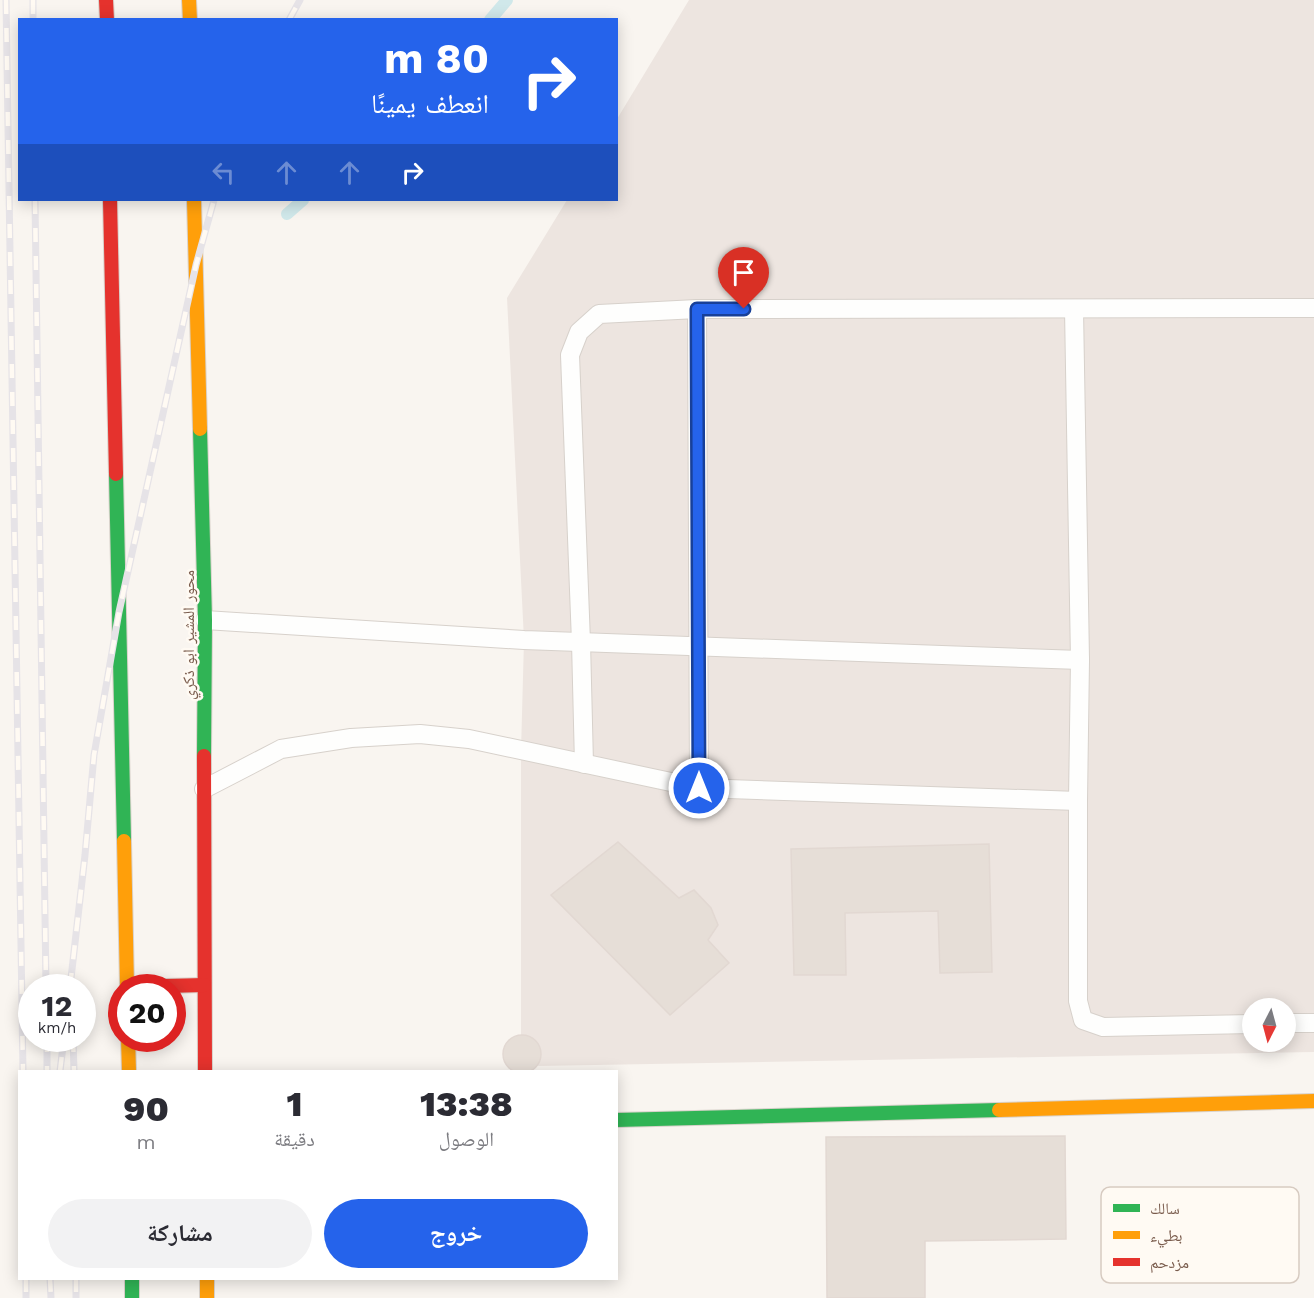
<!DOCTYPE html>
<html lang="ar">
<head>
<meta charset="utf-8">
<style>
  body { margin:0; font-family:"Work Sans","Noto Naskh Arabic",sans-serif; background:#f2f2f3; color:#2b2b33; direction:rtl; height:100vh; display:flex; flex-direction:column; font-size:22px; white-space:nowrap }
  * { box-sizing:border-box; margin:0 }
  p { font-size:20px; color:#7c7c81 }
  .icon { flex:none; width:33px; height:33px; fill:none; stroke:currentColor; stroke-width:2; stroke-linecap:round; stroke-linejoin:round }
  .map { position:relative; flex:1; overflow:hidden; direction:ltr }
  .sheet { position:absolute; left:18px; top:1070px; width:600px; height:210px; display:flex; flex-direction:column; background:#fff; border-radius:0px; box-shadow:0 3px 15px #0003; direction:rtl }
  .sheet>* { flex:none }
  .hud { position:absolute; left:18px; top:18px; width:600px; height:183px; border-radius:0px; box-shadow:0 3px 15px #0003; direction:rtl; background:#2563eb; color:#fff; overflow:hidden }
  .needle { width:39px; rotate:186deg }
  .fabs { position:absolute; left:1242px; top:998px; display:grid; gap:12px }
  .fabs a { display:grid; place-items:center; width:54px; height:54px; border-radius:50%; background:#fff; box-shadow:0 3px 15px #0003; font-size:30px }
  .speed { position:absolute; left:18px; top:974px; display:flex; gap:12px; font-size:30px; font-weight:700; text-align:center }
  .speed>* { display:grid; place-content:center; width:78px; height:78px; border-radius:50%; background:#fff; box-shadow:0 3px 15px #0003; line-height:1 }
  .speed small { font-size:15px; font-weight:400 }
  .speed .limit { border:9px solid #d22; background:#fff; color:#111 }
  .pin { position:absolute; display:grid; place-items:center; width:51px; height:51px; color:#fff; margin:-62px -26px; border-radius:50% 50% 50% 0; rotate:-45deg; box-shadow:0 0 6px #0007 }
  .pin .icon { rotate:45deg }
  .me { position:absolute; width:66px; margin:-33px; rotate:0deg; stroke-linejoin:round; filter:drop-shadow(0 0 4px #0008) }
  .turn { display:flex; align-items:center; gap:21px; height:126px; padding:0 30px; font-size:27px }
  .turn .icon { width:78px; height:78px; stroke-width:2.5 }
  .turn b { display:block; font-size:42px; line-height:51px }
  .lanes { display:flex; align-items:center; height:57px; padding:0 30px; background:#0003; justify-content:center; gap:30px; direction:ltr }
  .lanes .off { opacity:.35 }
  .eta { display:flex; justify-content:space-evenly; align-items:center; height:102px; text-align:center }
  .eta b { font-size:36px; font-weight:800; line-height:42px }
  .action { display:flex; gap:12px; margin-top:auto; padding:12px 30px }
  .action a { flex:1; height:69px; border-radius:36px; background:#2563eb; color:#fff; font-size:24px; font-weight:800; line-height:69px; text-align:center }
  .action a+a { background:#f2f2f3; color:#2b2b33 }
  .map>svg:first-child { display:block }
  .industrial { fill:#ede5e0; fill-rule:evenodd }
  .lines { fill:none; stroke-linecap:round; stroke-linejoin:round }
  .stream { stroke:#d0e8ea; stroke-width:12 }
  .building { fill:#e6ded7; stroke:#e2d8d2; stroke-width:1.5 }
  .lane-casing { stroke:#d7d1cb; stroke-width:20 }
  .fast-casing { stroke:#d9d2cb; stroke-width:16 }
  .slow-casing { stroke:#d9d2cb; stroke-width:16 }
  .jam-casing { stroke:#d9d2cb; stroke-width:16 }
  .lane { stroke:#fefefd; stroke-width:18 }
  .fast { stroke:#30b455; stroke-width:14 }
  .slow { stroke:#ff9f0a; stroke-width:14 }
  .jam { stroke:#e5322d; stroke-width:14 }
  .rail-casing { stroke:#e6e3e7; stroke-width:7 }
  .rail { stroke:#fffaf3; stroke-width:4.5; stroke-dasharray:14; stroke-linecap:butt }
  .route-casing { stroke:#184099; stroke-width:15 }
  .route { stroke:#2563eb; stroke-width:10 }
  .labels { text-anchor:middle; stroke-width:5; stroke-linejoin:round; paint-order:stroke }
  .street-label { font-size:16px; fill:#7a5c4d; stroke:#fffaf3 }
  .key { fill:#fffaf3; stroke:#d7cbc1; stroke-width:1.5 }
  .key-label { font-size:16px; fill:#7a5c4d }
</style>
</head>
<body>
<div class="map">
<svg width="1314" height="1298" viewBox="0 0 1314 1298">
  <rect width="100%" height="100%" fill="#f9f5f0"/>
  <path class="industrial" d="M 689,0 L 1314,0 L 1314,1052 L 538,1066 L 541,1054 L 540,1048 L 532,1039 L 527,1036 L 521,1036 L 521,751 L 524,640 L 507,298 L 567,200 L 616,200 L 617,119 ZM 1252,1008 L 1286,1008 L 1286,1041 L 1252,1041 Z"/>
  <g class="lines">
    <g class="stream">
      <path d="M 490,20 L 507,0"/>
      <path d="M 287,214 L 303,200"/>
    </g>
  </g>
  <g class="building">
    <path d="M 618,842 L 679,898 L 694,890 L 711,908 L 718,925 L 708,940 L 729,963 L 670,1015 L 551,895 Z"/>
    <path d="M 989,844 L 992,972 L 940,973 L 938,911 L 845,913 L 846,975 L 794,975 L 791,849 Z"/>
    <circle cx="522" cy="1054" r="19"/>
    <path d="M 1065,1136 L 1066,1239 L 925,1241 L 925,1298 L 827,1298 L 826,1137 Z"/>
  </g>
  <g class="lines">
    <g class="lane-casing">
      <g id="lane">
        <path d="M 697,309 L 699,788"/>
        <path d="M 1074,309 L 1080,660 L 1078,801 L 1078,1001 L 1083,1020 L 1103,1027 L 1252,1024"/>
        <path d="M 205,620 L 524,640 L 1080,660"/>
        <path d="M 584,764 L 581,642 L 570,355 L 579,332 L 599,314 L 697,309 L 1314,308"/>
        <path d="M 204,789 L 281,749 L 351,738 L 420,734 L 469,739 L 699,788 L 1078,801"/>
        <path d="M 1286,1023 L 1314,1023"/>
      </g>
    </g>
    <g class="fast-casing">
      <g id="fast">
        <path d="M 200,429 L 205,620 L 204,756"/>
        <path d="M 116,474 L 124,841"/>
        <path d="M 616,1120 L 999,1110"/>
        <path d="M 132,1278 L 132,1298"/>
      </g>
    </g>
    <g class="slow-casing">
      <g id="slow">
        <path d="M 189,0 L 190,20"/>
        <path d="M 194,200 L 200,429"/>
        <path d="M 124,841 L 127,987"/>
        <path d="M 128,1038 L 129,1071"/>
        <path d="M 999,1110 L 1314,1101"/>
        <path d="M 207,1278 L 207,1298"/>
      </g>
    </g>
    <g class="jam-casing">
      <g id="jam">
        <path d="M 106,0 L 107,20"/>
        <path d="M 110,200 L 116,474"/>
        <path d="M 204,756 L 205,1071"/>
        <path d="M 127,987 L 204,985"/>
      </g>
    </g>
    <use href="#lane" class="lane"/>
    <use href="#fast" class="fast"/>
    <use href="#slow" class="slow"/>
    <use href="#jam" class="jam"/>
    <g class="rail-casing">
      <g id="rail">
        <path d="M 6,0 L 23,1071"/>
        <path d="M 33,0 L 33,20"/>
        <path d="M 289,20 L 300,0"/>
        <path d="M 35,200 L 46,987"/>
        <path d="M 70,987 L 85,855 L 94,755 L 119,612 L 196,265 L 214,200"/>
        <path d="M 47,1038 L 47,1071"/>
        <path d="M 73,1038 L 74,1071"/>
        <path d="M 60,1071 L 64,1038"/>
        <path d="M 26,1278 L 26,1298"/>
        <path d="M 50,1278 L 51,1298"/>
        <path d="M 76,1278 L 76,1298"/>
      </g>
    </g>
    <use href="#rail" class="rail"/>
  </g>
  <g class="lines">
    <g class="route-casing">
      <path id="route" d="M 699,788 L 697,309 L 744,309"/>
    </g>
    <use href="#route" class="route"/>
  </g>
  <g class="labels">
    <g class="street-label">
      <text transform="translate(188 635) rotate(-90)" y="6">محور المشير ابو ذكري</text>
    </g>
  </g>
  <rect x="1101" y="1187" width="198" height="96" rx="9" class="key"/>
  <rect x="1113" y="1204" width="27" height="8" fill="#30b455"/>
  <rect x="1113" y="1231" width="27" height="8" fill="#ff9f0a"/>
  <rect x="1113" y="1258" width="27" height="8" fill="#e5322d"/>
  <g class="key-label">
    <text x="1150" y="1214">سالك</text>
    <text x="1150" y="1241">بطيء</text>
    <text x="1150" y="1268">مزدحم</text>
  </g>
</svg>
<div class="fabs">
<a><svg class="needle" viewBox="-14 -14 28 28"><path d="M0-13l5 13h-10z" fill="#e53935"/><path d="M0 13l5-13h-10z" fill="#7c7c81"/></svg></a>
</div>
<div class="speed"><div>12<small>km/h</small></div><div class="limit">20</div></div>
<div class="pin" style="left:744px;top:309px;background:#d93025"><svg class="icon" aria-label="arrive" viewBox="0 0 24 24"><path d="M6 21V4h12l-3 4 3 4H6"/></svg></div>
<svg class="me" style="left:699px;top:788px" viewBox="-20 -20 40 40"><circle r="17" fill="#2563eb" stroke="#fff" stroke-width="3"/><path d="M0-11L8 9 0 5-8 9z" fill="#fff"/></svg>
<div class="hud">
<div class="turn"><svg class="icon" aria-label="right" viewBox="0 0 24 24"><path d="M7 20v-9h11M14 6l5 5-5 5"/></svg><div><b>80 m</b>انعطف يمينًا</div></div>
<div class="lanes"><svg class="icon off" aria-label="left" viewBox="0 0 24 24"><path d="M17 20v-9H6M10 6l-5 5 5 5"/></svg><svg class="icon off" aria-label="ahead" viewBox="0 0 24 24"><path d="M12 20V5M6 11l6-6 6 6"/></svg><svg class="icon off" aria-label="ahead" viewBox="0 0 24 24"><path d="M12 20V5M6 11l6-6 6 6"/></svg><svg class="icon" aria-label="right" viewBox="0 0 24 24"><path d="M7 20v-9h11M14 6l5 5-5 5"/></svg></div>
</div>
<section class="sheet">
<div class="eta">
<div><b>13:38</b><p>الوصول</p></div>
<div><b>1</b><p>دقيقة</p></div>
<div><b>90</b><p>m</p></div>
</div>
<div class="action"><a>خروج</a><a>مشاركة</a></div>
</section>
</div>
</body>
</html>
